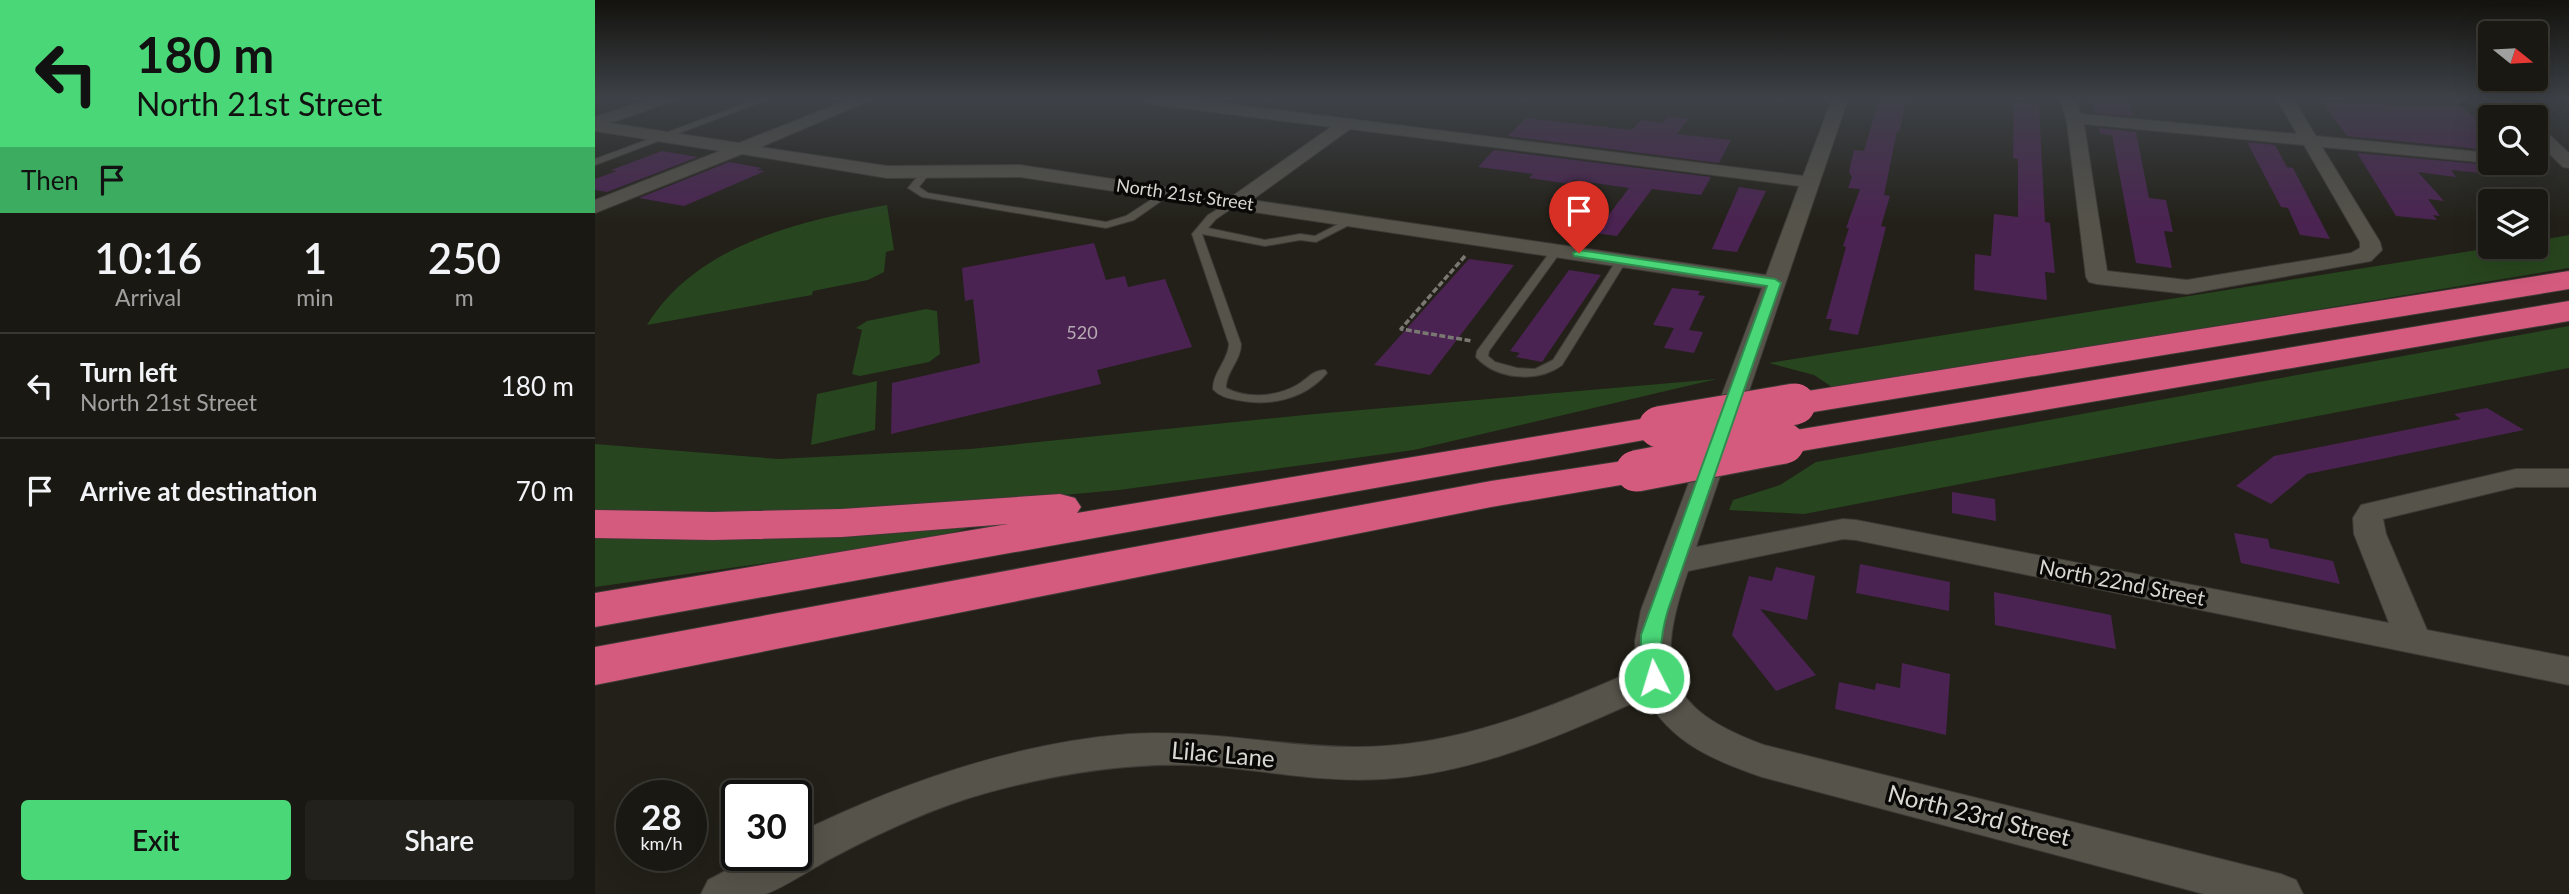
<!DOCTYPE html>
<html lang="en">
<head>
<meta charset="utf-8">
<style>
  body { margin:0; font-family:Lato,sans-serif; background:#23211b; color:#f1f3f6; height:100vh; display:flex; flex-direction:column; font-size:26px; white-space:nowrap }
  * { box-sizing:border-box; margin:0 }
  p { font-size:23px; color:#9fa09f }
  .icon { flex:none; width:38px; height:38px; fill:none; stroke:currentColor; stroke-width:2; stroke-linecap:round; stroke-linejoin:round }
  .map { position:relative; flex:1; overflow:hidden }
  .sheet { display:flex; flex-direction:column; background:#1a1812; width:595px }
  .sheet>* { flex:none }
  .hud { background:#4ad778; color:#111; overflow:hidden }
  .needle { width:46px; rotate:108deg }
  .controls { position:absolute; left:1883px; top:21px; display:grid; gap:14px }
  .controls a { display:grid; place-items:center; width:70px; height:70px; border-radius:7px; background:#1a1812; box-shadow:0 7px 28px #0002,0 0 0 2px #383732; font-size:35px }
  .speed { position:absolute; left:21px; top:780px; display:flex; gap:14px; font-size:35px; font-weight:700; text-align:center }
  .speed>* { display:grid; place-content:center; width:91px; height:91px; border-radius:50%; background:#1a1812; box-shadow:0 7px 28px #0002,0 0 0 2px #383732; line-height:1 }
  .speed small { font-size:18px; font-weight:400 }
  .speed .limit { border:4px solid #111; border-radius:10px; background:#fff; color:#111 }
  .pin { position:absolute; display:grid; place-items:center; width:60px; height:60px; color:#fff; margin:-72px -30px; border-radius:50% 50% 50% 0; rotate:-45deg; box-shadow:0 0 7px #0007 }
  .pin .icon { rotate:45deg }
  .me { position:absolute; width:77px; margin:-38px; rotate:355deg; stroke-linejoin:round; filter:drop-shadow(0 0 5px #0008) }
  .turn { display:flex; align-items:center; gap:24px; height:147px; padding:0 21px; font-size:32px }
  .turn .icon { width:91px; height:91px; stroke-width:2.5 }
  .turn b { display:block; font-size:49px; line-height:60px }
  .then { display:flex; align-items:center; height:66px; padding:0 21px; background:#0003; gap:14px; font-size:26px }
  .eta { display:flex; justify-content:space-evenly; align-items:center; height:119px; text-align:center }
  .eta b { font-size:42px; font-weight:600; line-height:49px }
  .action { display:flex; gap:14px; margin-top:auto; padding:14px 21px }
  .action a { flex:1; height:80px; border-radius:7px; background:#4ad778; color:#111; font-size:28px; font-weight:600; line-height:80px; text-align:center }
  .action a+a { background:#23211b; color:#f1f3f6 }
  ul { padding:0; list-style:none }
  li { display:flex; align-items:center; gap:21px; height:105px; padding:0 21px; border-top:2px solid #383732 }
  li div { flex:1 }
  li b { display:block; font-size:26px }
  li em { font-style:normal }
  main { display:flex; flex:1; min-height:0 }
  .map>svg:first-child { display:block }
  .green { fill:#27451e }
  .building { fill:#4b2352 }
  .lines { fill:none; stroke-linecap:round; stroke-linejoin:round }
  .service-casing { stroke:#3d3a35; stroke-width:2 }
  .minor-casing { stroke:#3d3a35; stroke-width:2 }
  .motorway-casing { stroke:#3d3a35; stroke-width:2 }
  .path { stroke:#7a7872; stroke-width:3.5; stroke-dasharray:6 2.5; stroke-linecap:butt }
  .service { fill:#56534a; fill-rule:evenodd }
  .minor { fill:#56534a; fill-rule:evenodd }
  .motorway { fill:#d45b7d; fill-rule:evenodd }
  .motorway-bridge-casing { stroke:#3d3a35; stroke-width:43; stroke-linecap:butt }
  .motorway-bridge { stroke:#d45b7d; stroke-width:41 }
  .route { fill:#4ad778; stroke:#308c4e; stroke-width:2 }
  .labels { text-anchor:middle; stroke-width:7; stroke-linejoin:round; paint-order:stroke }
  .far-street-label { font-size:18px; fill:#d9d7d2; stroke:#0b0907 }
  .number-label { font-size:18px; fill:#b6aab2 }
  .street-label { font-size:21px; fill:#d9d7d2; stroke:#0b0907 }
  .near-street-label { font-size:24px; fill:#d9d7d2; stroke:#0b0907 }
</style>
</head>
<body>
<main>
<section class="sheet">
<div class="hud">
<div class="turn"><svg class="icon" aria-label="left" viewBox="0 0 24 24"><path d="M17 20v-9H6M10 6l-5 5 5 5"/></svg><div><b>180 m</b>North 21st Street</div></div>
<div class="then">Then<svg class="icon" aria-label="arrive" viewBox="0 0 24 24"><path d="M6 21V4h12l-3 4 3 4H6"/></svg></div>
</div>
<div class="eta">
<div><b>10:16</b><p>Arrival</p></div>
<div><b>1</b><p>min</p></div>
<div><b>250</b><p>m</p></div>
</div>
<ul>
<li><svg class="icon" aria-label="left" viewBox="0 0 24 24"><path d="M17 20v-9H6M10 6l-5 5 5 5"/></svg><div><b>Turn left</b><p>North 21st Street</p></div><em>180 m</em></li>
<li><svg class="icon" aria-label="arrive" viewBox="0 0 24 24"><path d="M6 21V4h12l-3 4 3 4H6"/></svg><div><b>Arrive at destination</b></div><em>70 m</em></li>
</ul>
<div class="action"><a>Exit</a><a>Share</a></div>
</section>
<div class="map">
<svg width="1974" height="894" viewBox="0 0 1974 894">
  <rect width="100%" height="100%" fill="#222018"/>
  <g class="green">
    <path d="M 292,205 L 299,250 L 291,252 L 289,272 L 273,280 L 218,291 L 217,295 L 52,325 C 102,244 204,221 292,205 Z"/>
    <path d="M 1974,235 L 1974,268 L 1240,389 L 1219,375 L 1174,363 L 1901,247 L 1941,247 L 1941,241 Z"/>
    <path d="M 331,309 L 342,311 L 345,354 L 334,362 L 265,376 L 257,374 L 267,330 L 261,328 L 272,321 Z"/>
    <path d="M 1974,326 L 1974,368 L 1209,514 L 1134,510 L 1138,500 L 1185,485 L 1221,462 Z"/>
    <path d="M 1122,379 L 819,450 L 524,490 L 344,506 L 129,514 L 0,509 L 0,444 L 183,459 L 375,449 L 720,414 Z"/>
    <path d="M 282,381 L 280,430 L 216,445 L 222,394 Z"/>
    <path d="M 389,523 L 335,540 L 0,587 L 0,533 Z"/>
  </g>
  <g class="building">
    <path d="M 1284,99 L 1312,99 L 1304,132 L 1302,131 L 1289,195 L 1295,196 L 1286,226 L 1291,227 L 1263,335 L 1234,330 L 1237,319 L 1231,319 L 1251,247 L 1248,246 L 1254,228 L 1251,228 L 1265,189 L 1253,188 L 1257,177 L 1254,172 L 1259,150 L 1269,151 Z"/>
    <path d="M 1497,99 L 1533,99 L 1538,116 L 1500,113 Z"/>
    <path d="M 1419,103 L 1444,105 L 1450,222 L 1455,223 L 1460,273 L 1450,272 L 1452,300 L 1379,290 L 1380,254 L 1396,256 L 1399,214 L 1423,217 L 1423,159 L 1418,158 Z"/>
    <path d="M 1728,103 L 1869,107 L 1895,135 L 1895,150 L 1752,136 Z"/>
    <path d="M 1072,117 L 1093,119 L 1082,134 L 1136,140 L 1124,163 L 913,136 L 931,118 L 1037,130 L 1046,120 L 1068,123 Z"/>
    <path d="M 1504,128 L 1541,132 L 1554,198 L 1571,200 L 1578,232 L 1569,231 L 1577,268 L 1541,263 L 1517,135 L 1505,134 Z"/>
    <path d="M 1652,142 L 1680,145 L 1692,167 L 1698,168 L 1735,239 L 1705,235 L 1693,208 L 1686,207 Z"/>
    <path d="M 899,150 L 1116,177 L 1106,195 L 1057,189 L 1022,236 L 1000,233 L 1034,188 L 978,180 L 975,184 L 934,178 L 938,174 L 883,167 Z"/>
    <path d="M 67,151 L 103,157 L 12,192 L 0,190 L 0,179 L 22,171 L 16,170 Z"/>
    <path d="M 1762,153 L 1895,165 L 1895,174 L 1856,170 L 1861,177 L 1823,172 L 1849,201 L 1833,199 L 1845,216 L 1838,215 L 1842,220 L 1801,216 Z"/>
    <path d="M 134,162 L 167,168 L 162,170 L 170,171 L 89,206 L 44,198 Z"/>
    <path d="M 1144,187 L 1171,191 L 1142,252 L 1117,249 Z"/>
    <path d="M 499,243 L 511,280 L 530,276 L 533,287 L 570,279 L 597,347 L 502,370 L 506,384 L 296,434 L 297,383 L 385,363 L 378,299 L 370,301 L 367,268 Z"/>
    <path d="M 874,259 L 919,265 L 835,375 L 779,365 Z"/>
    <path d="M 974,270 L 1006,275 L 947,362 L 921,357 L 925,353 L 915,351 Z"/>
    <path d="M 1077,288 L 1105,291 L 1103,295 L 1110,296 L 1094,330 L 1108,332 L 1099,353 L 1069,348 L 1079,328 L 1058,325 Z"/>
    <path d="M 1892,408 L 1929,430 L 1712,474 L 1676,504 L 1641,486 L 1679,456 L 1866,419 L 1859,414 Z"/>
    <path d="M 1357,492 L 1400,499 L 1401,521 L 1357,513 Z"/>
    <path d="M 1639,533 L 1673,539 L 1675,548 L 1738,561 L 1745,584 L 1646,563 Z"/>
    <path d="M 1265,564 L 1355,582 L 1354,611 L 1261,593 Z"/>
    <path d="M 1181,567 L 1220,576 L 1212,620 L 1165,609 L 1221,675 L 1181,691 L 1137,635 L 1154,576 L 1177,581 Z"/>
    <path d="M 1399,592 L 1516,615 L 1521,649 L 1400,625 Z"/>
    <path d="M 1307,663 L 1355,674 L 1351,735 L 1240,709 L 1244,682 L 1280,690 L 1281,683 L 1305,688 Z"/>
  </g>
  <g class="lines">
    <g class="service-casing">
      <g id="service">
        <path d="M 162,99 L 174,99 L 0,165 L 0,159 Z"/>
        <path d="M 330,170 L 335,173 L 324,187 L 333,193 L 511,222 L 531,216 L 571,190 L 579,192 L 539,220 L 511,228 L 327,197 L 313,188 L 327,171 Z"/>
        <path d="M 638,200 L 646,202 L 621,219 L 613,228 L 670,240 L 705,234 L 720,236 L 755,218 L 764,220 L 721,242 L 705,240 L 670,246 L 607,234 L 646,344 C 646,361 631,371 631,388 C 652,399 681,397 702,385 C 711,380 719,369 730,370 L 732,373 C 710,399 675,407 642,400 C 632,398 624,396 618,389 C 618,372 633,361 634,344 L 597,234 L 613,215 Z"/>
        <path d="M 962,247 L 967,250 L 894,351 L 893,356 L 900,362 L 922,368 L 940,369 L 958,360 L 1023,258 L 1027,257 L 1032,260 L 967,365 C 944,383 901,380 881,357 L 882,351 L 958,248 Z"/>
      </g>
    </g>
    <g class="minor-casing">
      <g id="minor">
        <path d="M 54,99 L 78,99 L 76,102 L 15,123 L 144,143 L 255,99 L 278,99 L 166,147 L 292,166 L 425,165 L 636,197 L 736,127 L 555,104 L 547,99 L 595,99 L 1208,176 L 1237,99 L 1253,99 L 1101,547 L 1248,519 L 1261,520 L 1794,623 L 1759,534 L 1758,518 L 1766,505 L 1921,469 L 1974,469 L 1974,487 L 1921,487 L 1788,519 L 1791,534 L 1832,630 L 1974,657 L 1974,685 L 1261,540 L 1248,539 L 1093,571 C 1060,667 1068,708 1169,745 L 1686,874 L 1701,880 L 1708,894 L 1609,894 L 1167,777 C 1120,761 1076,743 1051,697 C 968,735 881,773 789,779 C 731,783 673,771 615,766 C 539,761 464,773 391,793 C 337,808 284,833 235,859 C 218,868 187,889 170,894 C 154,894 124,894 106,894 L 113,880 L 159,856 L 201,856 L 201,834 C 306,783 418,743 534,734 C 611,729 686,747 762,747 C 862,747 951,709 1041,670 L 1040,641 L 1046,610 L 1167,288 L 425,177 L 292,178 L 147,154 L 0,213 L 0,200 L 125,151 L 0,131 L 0,117 ZM 755,129 L 1204,186 L 1171,275 L 657,200 Z"/>
        <path d="M 1465,99 L 1481,99 L 1486,114 L 1702,134 L 1682,99 L 1698,99 L 1721,136 L 1895,153 L 1895,163 L 1898,163 L 1895,163 L 1727,147 L 1785,242 L 1787,250 L 1776,261 L 1592,294 L 1502,284 L 1494,282 L 1491,277 L 1472,123 ZM 1489,124 L 1709,145 L 1765,242 L 1765,248 L 1756,253 L 1592,280 L 1512,271 Z"/>
        <path d="M 1896,99 L 1914,99 L 1932,117 L 1915,117 Z"/>
        <path d="M 1941,127 L 1947,128 L 1974,153 L 1974,168 L 1968,167 L 1941,141 Z"/>
      </g>
    </g>
    <g class="motorway-casing">
      <g id="motorway">
        <path d="M 1974,271 L 1974,289 L 1200,415 L 1187,412 L 1182,404 L 1187,396 L 1200,393 Z"/>
        <path d="M 1974,301 L 1974,321 L 1189,454 L 1175,451 L 1170,443 L 1175,435 L 1189,432 Z"/>
        <path d="M 1064,416 L 1077,419 L 1083,427 L 1077,435 L 0,627 L 0,593 L 413,524 L 247,537 L 118,540 L 0,538 L 0,510 L 118,512 L 247,509 L 465,494 L 480,498 L 486,507 L 482,513 Z"/>
        <path d="M 1041,459 L 1055,462 L 1061,471 L 1055,480 L 896,507 L 0,685 L 0,647 L 896,481 Z"/>
      </g>
    </g>
    <path class="path" d="M 870,256 L 806,329 L 877,341"/>
    <use href="#service" class="service"/>
    <use href="#minor" class="minor"/>
    <use href="#motorway" class="motorway"/>
    <g class="motorway-bridge-casing">
      <g id="motorway-bridge">
        <path d="M 1064,427 L 1200,404"/>
        <path d="M 1041,471 L 1189,443"/>
      </g>
    </g>
    <use href="#motorway-bridge" class="motorway-bridge"/>
  </g>
  <linearGradient id="sky" x2="0" y2="1"><stop stop-color="#13120d"/><stop offset="0.44" stop-color="#3e4248"/><stop offset="1" stop-color="#3e4248" stop-opacity="0"/></linearGradient>
  <rect width="1974" height="224" fill="url(#sky)"/>
  <path class="route" d="M 984,250 L 1180,279 L 1186,283 L 1073,610 C 1066,633 1063,655 1069,678 L 1066,684 L 1059,686 L 1051,684 C 1043,669 1046,652 1046,635 L 1172,286 L 979,256 L 978,253 Z"/>
  <g class="labels">
    <g class="far-street-label">
      <text transform="translate(590 195) rotate(8)" y="6">North 21st Street</text>
    </g>
    <g class="number-label">
      <text x="487" y="339">520</text>
    </g>
    <g class="street-label">
      <text transform="translate(1527 583) rotate(11)" y="7">North 22nd Street</text>
    </g>
    <g class="near-street-label">
      <text transform="translate(628 755) rotate(5)" y="8">Lilac Lane</text>
      <text transform="translate(1384 816) rotate(14)" y="8">North 23rd Street</text>
    </g>
  </g>
</svg>
<div class="controls">
<a><svg class="needle" viewBox="-14 -14 28 28"><path d="M0-13l5 13h-10z" fill="#e53935"/><path d="M0 13l5-13h-10z" fill="#9fa09f"/></svg></a>
<a><svg class="icon" aria-label="search" viewBox="0 0 24 24"><circle cx="10" cy="10" r="6"/><path d="M15 15l6 6"/></svg></a>
<a><svg class="icon" aria-label="layers" viewBox="0 0 24 24"><path d="M12 4l9 5-9 5-9-5zM3 14l9 5 9-5"/></svg></a>
</div>
<div class="speed"><div>28<small>km/h</small></div><div class="limit">30</div></div>
<div class="pin" style="left:984px;top:253px;background:#d93025"><svg class="icon" aria-label="arrive" viewBox="0 0 24 24"><path d="M6 21V4h12l-3 4 3 4H6"/></svg></div>
<svg class="me" style="left:1059px;top:678px" viewBox="-20 -20 40 40"><circle r="17" fill="#4ad778" stroke="#fff" stroke-width="3"/><path d="M0-11L8 9 0 5-8 9z" fill="#fff"/></svg>
</div>
</main>
</body>
</html>
